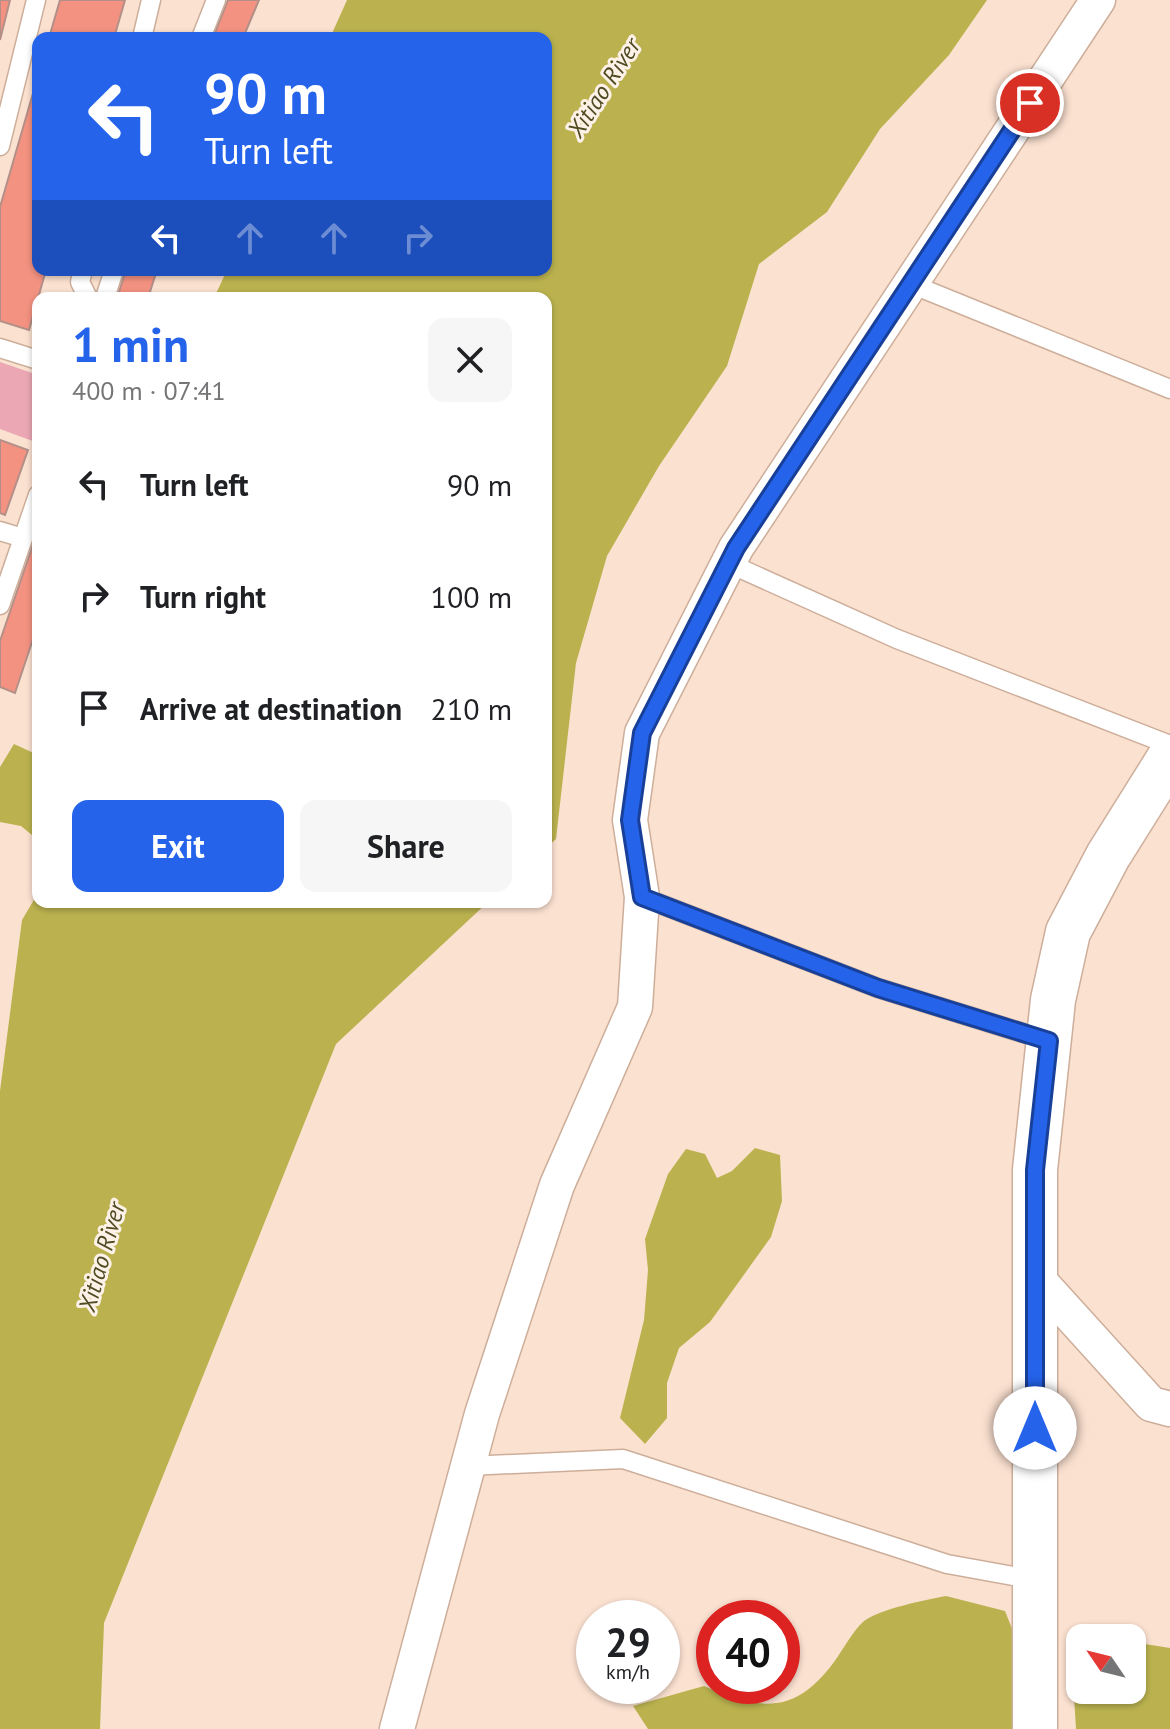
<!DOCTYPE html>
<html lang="en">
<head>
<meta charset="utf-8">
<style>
  body { margin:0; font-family:"PT Sans",sans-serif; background:#f6f6f6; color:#202124; height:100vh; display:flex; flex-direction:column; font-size:30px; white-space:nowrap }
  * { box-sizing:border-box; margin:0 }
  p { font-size:26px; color:#757577 }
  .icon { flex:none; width:44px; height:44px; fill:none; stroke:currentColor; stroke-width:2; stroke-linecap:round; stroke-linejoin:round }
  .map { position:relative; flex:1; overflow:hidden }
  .drawer { position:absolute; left:32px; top:292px; width:520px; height:616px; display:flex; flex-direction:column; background:#fff; border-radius:16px; box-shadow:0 2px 6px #0004 }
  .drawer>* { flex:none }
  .guide { position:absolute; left:32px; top:32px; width:520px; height:244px; border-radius:16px; box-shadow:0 2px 6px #0004; background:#2563eb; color:#fff; overflow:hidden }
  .needle { width:52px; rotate:305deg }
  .buttons { position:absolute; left:1066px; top:1624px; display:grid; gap:16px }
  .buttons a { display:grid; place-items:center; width:80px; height:80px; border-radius:16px; background:#fff; box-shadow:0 2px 6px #0004; font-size:40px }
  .speed { position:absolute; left:576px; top:1600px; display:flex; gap:16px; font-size:40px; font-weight:700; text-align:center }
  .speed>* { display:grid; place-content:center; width:104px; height:104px; border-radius:50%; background:#fff; box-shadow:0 2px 6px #0004; line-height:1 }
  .speed small { font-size:20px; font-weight:400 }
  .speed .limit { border:12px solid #d22; background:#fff; color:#111 }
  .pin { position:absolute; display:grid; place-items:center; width:68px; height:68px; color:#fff; margin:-34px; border:4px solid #fff; border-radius:50%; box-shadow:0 2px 8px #0007 }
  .me { position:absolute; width:88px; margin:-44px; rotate:0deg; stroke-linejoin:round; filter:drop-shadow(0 0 6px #0008) }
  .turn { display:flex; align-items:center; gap:28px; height:168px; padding:0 40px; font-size:36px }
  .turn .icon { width:104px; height:104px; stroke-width:2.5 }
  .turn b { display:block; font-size:56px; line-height:68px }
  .lanes { display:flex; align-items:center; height:76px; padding:0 40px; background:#0003; justify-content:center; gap:40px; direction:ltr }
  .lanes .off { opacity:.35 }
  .round { display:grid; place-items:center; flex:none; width:84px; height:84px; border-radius:16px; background:#f6f6f6 }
  .head { display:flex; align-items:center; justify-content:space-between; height:136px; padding:0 40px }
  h1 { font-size:48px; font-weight:700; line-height:60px; color:#2563eb }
  .button { display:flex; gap:16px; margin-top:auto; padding:16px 40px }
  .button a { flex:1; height:92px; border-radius:16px; background:#2563eb; color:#fff; font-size:32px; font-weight:700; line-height:92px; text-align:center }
  .button a+a { background:#f6f6f6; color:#202124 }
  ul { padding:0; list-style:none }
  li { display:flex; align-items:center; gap:24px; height:112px; padding:0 40px }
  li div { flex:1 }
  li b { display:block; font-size:30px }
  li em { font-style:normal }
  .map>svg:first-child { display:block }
  .green { fill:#eba7b4 }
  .water { fill:#bbb24f }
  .building { fill:#f49281; stroke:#b38f88; stroke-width:2 }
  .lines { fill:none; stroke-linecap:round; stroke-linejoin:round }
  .lane-casing { stroke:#cdae9a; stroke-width:21 }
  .street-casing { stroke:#cdae9a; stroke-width:37 }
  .secondary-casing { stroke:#cdae9a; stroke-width:47 }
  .lane { stroke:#fff; stroke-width:18 }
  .street { stroke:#fff; stroke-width:34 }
  .secondary { stroke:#fff; stroke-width:44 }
  .route-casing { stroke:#184099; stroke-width:20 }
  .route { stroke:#2563eb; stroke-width:14 }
  .labels { text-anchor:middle; stroke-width:6; stroke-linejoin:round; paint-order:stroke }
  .water-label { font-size:24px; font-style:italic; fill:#4f4b22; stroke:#fef1e8 }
</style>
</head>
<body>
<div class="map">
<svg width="1170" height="1729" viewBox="0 0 1170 1729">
  <rect width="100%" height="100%" fill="#fbe1d0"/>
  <path class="green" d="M 0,362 L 38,375 L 38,443 L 0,429 Z"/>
  <g class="water">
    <path d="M 347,0 L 987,0 L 949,55 L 880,129 L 827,212 L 759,264 L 727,366 L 659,466 L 607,556 L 576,663 L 556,839 L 546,848 L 546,298 L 214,298 L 227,270 L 546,270 L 546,38 L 330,38 Z"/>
    <path d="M 14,744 L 38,755 L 38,840 L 21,826 L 0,822 L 0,767 Z"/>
    <path d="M 38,893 L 38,902 L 488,902 L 336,1044 L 104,1623 L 100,1729 L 0,1729 L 0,1091 L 22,920 Z"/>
    <path d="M 755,1148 L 780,1155 L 782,1201 L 771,1237 L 710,1322 L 679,1348 L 667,1383 L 667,1418 L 645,1444 L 620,1418 L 644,1320 L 648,1270 L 645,1239 L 668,1174 L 686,1149 L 705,1154 L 717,1178 L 732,1171 Z"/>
    <path d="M 946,1596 L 1005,1611 L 1013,1631 L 1014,1729 L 648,1729 L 633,1706 L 704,1686 C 760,1710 794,1716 834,1662 C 843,1650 852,1632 863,1622 C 879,1609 925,1600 946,1596 Z"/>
    <path d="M 1070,1631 L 1110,1638 L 1080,1638 L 1080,1690 L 1132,1690 L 1132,1642 L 1170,1648 L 1170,1729 L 1076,1729 Z"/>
  </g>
  <g class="building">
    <path d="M 0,0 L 10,0 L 0,40 Z"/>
    <path d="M 60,0 L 125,0 L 114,38 L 49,38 Z"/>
    <path d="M 228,0 L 259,0 L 243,38 L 213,38 Z"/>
    <path d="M 38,76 L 38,270 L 46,270 L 29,330 L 0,321 L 0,207 Z"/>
    <path d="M 126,270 L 157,270 L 148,298 L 117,298 Z"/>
    <path d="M 0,440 L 28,450 L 5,515 L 0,513 Z"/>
    <path d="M 38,530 L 38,624 L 15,693 L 0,687 L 0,641 Z"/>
  </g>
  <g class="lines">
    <g class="lane-casing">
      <g id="lane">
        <path d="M 142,38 L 151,0"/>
        <path d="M 201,38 L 216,0"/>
        <path d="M 0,146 L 36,0"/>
        <path d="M 83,270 L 80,282 L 88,298"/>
        <path d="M 911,284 L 1170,389"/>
        <path d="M 105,298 L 114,270"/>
        <path d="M 0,348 L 38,360"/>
        <path d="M 0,531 L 23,538"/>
        <path d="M 728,563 L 897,639 L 1170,745"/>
        <path d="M 0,605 L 38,495"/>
        <path d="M 642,897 L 878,988 L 1049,1041"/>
        <path d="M 468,1466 L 623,1459 L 947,1564 L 1035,1580"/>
      </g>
    </g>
    <g class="street-casing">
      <g id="street">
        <path d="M 1035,1276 L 1151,1404 L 1170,1409"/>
        <path d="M 397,1729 L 482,1414 L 557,1185 L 635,1007 L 642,897 L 630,820 L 642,733 L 736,548 L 1098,0"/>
      </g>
    </g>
    <g class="secondary-casing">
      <path id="secondary" d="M 1035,1729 L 1035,1170 L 1053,1000 L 1068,932 L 1108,856 L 1170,757"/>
    </g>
    <use href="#lane" class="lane"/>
    <use href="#street" class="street"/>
    <use href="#secondary" class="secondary"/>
  </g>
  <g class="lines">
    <g class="route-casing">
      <path id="route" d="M 1030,103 L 736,548 L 642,733 L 630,820 L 642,897 L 878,988 L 1049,1041 L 1035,1170 L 1035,1428"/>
    </g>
    <use href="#route" class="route"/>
  </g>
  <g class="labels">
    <g class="water-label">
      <text transform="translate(604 88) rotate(-57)" y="8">Xitiao River</text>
      <text transform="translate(102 1257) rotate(-74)" y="8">Xitiao River</text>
    </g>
  </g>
</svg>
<div class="buttons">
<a><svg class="needle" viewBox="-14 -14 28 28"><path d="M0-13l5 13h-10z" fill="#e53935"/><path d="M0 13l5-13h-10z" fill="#757577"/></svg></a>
</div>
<div class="speed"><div>29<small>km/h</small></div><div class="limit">40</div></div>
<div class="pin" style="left:1030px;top:103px;background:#d93025"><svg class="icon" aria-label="arrive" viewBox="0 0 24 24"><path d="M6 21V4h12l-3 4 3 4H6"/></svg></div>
<svg class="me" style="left:1035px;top:1428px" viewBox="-20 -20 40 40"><circle r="19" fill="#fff"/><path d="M0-13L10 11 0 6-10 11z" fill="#2563eb"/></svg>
<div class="guide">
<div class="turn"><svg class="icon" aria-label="left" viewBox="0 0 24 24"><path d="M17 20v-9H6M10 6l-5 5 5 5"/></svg><div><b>90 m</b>Turn left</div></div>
<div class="lanes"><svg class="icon" aria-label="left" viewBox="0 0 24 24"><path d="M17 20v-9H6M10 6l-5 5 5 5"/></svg><svg class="icon off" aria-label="ahead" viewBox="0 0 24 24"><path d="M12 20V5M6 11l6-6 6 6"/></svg><svg class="icon off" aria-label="ahead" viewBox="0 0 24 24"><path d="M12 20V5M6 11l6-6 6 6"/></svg><svg class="icon off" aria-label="right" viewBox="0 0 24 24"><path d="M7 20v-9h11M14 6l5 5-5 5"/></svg></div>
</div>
<section class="drawer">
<div class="head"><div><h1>1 min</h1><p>400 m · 07:41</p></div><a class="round"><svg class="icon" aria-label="close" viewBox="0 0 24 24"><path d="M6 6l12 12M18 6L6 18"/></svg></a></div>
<ul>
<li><svg class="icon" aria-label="left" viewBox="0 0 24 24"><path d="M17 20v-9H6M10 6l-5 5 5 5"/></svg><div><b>Turn left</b></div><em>90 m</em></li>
<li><svg class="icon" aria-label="right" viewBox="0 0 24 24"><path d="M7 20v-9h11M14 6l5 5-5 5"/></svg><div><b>Turn right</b></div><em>100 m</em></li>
<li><svg class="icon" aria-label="arrive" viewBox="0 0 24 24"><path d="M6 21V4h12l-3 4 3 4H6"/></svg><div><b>Arrive at destination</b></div><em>210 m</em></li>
</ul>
<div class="button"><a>Exit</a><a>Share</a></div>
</section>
</div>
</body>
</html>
